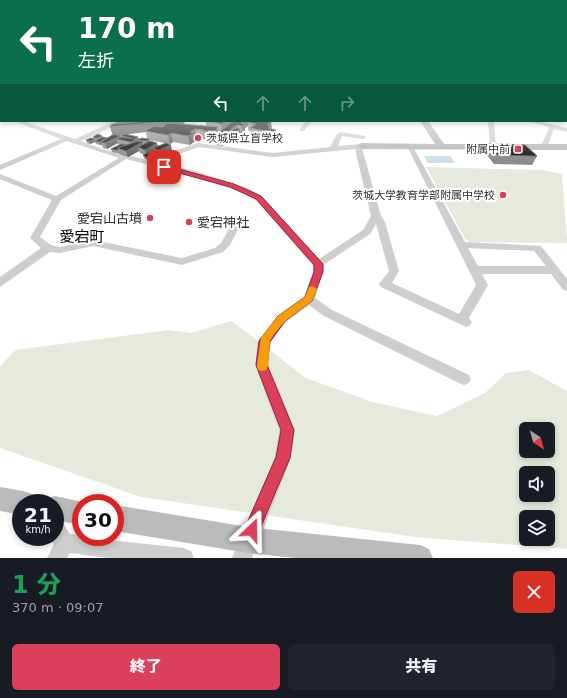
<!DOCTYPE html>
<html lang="ja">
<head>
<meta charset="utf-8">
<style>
  body { margin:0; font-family:"DejaVu Sans","Noto Sans JP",sans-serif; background:#20242c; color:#f1f3f6; height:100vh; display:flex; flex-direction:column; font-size:15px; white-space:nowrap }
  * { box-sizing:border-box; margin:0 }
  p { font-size:13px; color:#9ea1a6 }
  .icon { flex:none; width:22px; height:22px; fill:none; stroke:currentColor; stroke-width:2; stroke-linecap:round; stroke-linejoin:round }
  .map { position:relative; height:558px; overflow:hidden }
  .details { display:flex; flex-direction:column; background:#171b24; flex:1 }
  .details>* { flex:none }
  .guide { position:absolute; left:0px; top:0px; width:567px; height:122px; box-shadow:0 2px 6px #0003; background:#0b6e4f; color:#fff; overflow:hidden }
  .needle { width:26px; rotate:143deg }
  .fabs { position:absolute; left:519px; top:422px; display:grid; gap:8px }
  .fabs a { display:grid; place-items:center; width:36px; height:36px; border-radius:6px; background:#171b24; box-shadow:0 2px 6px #0003; font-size:20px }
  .speed { position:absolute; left:12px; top:494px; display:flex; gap:8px; font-size:20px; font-weight:700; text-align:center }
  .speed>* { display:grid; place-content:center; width:52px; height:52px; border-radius:50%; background:#171b24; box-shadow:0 2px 6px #0003; line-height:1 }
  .speed small { font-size:10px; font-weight:400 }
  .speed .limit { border:6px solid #d22; background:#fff; color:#111 }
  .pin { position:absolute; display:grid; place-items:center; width:34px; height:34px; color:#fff; margin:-17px; border-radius:8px; box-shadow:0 2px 6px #0006 }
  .me { position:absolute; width:44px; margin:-22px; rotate:23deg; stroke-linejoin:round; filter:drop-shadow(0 0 3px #0008) }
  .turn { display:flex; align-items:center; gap:14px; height:84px; padding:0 12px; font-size:18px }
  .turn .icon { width:52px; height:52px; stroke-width:2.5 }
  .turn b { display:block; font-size:28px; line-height:34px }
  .lanes { display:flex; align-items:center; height:38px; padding:0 12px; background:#0003; justify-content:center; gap:20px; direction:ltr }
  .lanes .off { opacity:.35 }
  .round { display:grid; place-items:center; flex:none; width:42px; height:42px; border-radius:6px; background:#20242c }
  .head { display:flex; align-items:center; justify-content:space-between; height:68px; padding:0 12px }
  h1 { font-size:24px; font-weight:800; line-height:30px; color:#1e9e55 }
  .primary-button { display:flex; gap:8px; margin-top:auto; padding:8px 12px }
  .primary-button a { flex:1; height:46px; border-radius:6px; background:#dc3f5a; color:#fff; font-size:16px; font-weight:800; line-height:46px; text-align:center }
  .primary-button a+a { background:#20242c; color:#f1f3f6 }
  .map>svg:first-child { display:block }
  .green { fill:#e5eadd; fill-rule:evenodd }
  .water { fill:#cbe1e9 }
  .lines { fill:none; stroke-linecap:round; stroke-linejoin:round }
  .street { fill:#cecece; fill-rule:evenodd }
  .secondary { fill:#bbb; fill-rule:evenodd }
  .highway { fill:#989898; fill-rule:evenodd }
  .wall { fill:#8c8c8c; fill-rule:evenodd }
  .shaded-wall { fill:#5d5d5d }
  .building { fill:#181818; stroke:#5d5d5d }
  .route { fill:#dc3f5a; stroke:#8f293a }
  .slow { fill:#f59e0b }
  .poi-dot { fill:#dc3f5a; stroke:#fff; stroke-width:1.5 }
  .labels { text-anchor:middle; stroke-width:4; stroke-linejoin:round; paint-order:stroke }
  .far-poi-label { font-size:11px; fill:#313131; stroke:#fff; text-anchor:end }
  .poi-label { font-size:13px; fill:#313131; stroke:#fff; text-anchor:end }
  .quarter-label { font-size:15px; fill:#000; stroke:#fff }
</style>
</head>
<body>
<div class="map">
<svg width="567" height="558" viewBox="0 0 567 558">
  <rect width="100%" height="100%" fill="#fff"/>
  <g class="green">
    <path d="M 426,167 L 543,170 L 562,174 L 567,243 L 470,242 L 465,239 Z"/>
    <path d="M 231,321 L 245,331 L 306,378 L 372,402 L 437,416 L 485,393 L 506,373 L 529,370 L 567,391 L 567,549 L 415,537 L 141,497 L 0,448 L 0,367 L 15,350 L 169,330 L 191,333 ZM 526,429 L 548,429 L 548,451 L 526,451 ZM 526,473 L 548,473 L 548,495 L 526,495 ZM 526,517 L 548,517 L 548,539 L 526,539 Z"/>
  </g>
  <path class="water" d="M 424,156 L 450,156 L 455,163 L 428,163 Z"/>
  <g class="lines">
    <g class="street">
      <rect x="0" y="111" width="1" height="5"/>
      <path d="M 14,121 L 23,121 L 75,139 L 114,121 L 121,121 L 106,130 L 81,141 L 106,150 L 148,160 L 198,143 L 273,153 L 330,147 L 337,134 L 340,132 L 365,136 L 365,138 L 363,139 L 342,136 L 338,146 L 361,144 L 364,146 L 362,148 L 381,216 L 385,222 L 399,271 L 392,283 L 459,314 L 476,285 L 407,146 L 412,145 L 465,242 L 541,246 L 567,279 L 567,291 L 563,290 L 551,274 L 482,274 L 488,285 L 469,318 L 472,322 L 470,325 L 466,327 L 462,325 L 381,287 L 379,284 L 389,271 L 376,224 L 370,234 L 323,265 L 323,272 L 315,298 L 332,310 L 469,375 L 471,379 L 469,383 L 464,385 L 459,383 L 324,316 L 309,305 L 286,322 L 270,342 L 269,365 L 295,430 L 291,458 L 252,558 L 232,558 L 275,457 L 279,430 L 255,365 L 258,341 L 278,316 L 304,297 L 313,272 L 313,265 L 256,200 L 241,192 L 189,175 L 126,159 L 61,200 L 40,237 L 51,245 L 60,247 L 93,240 L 182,258 L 215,248 L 221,243 L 232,224 L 238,224 L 240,226 L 230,245 L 223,252 L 182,265 L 93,246 L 60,253 L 50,252 L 0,287 L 0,277 L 41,248 L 30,238 L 52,200 L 0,179 L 0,174 L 56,196 L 119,158 L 67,141 L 0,170 L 0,165 L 61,139 ZM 199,147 L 273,157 L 355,149 L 371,216 L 363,230 L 319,259 L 262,196 L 247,188 L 195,171 L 156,162 ZM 468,248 L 534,251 L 546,266 L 478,266 Z"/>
      <path d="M 306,121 L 312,121 L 304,131 L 300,131 L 299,130 Z"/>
      <path d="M 488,121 L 494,121 L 496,147 L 493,149 L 490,147 Z"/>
      <path d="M 528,121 L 538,121 L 567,128 L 567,132 L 554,129 L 547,147 L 542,148 L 541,147 L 549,127 Z"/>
      <path d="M 55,520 L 62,522 L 70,534 L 81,535 L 81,537 L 184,548 L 191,551 L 194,558 L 108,558 L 70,553 L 67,558 L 47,558 L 54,544 L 49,537 L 55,537 Z"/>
    </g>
    <g class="secondary">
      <path d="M 420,121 L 428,121 L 444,144 L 567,144 L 567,150 L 361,149 L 356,146 L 361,143 L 435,144 Z"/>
      <path d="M 0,487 L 23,491 L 32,494 L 35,503 L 21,503 L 21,515 L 0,511 Z"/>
      <path d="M 55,496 L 87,503 L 81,503 L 81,525 L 55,520 L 55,503 L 45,503 L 46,499 Z"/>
      <path d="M 115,505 L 248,527 L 420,545 L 429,549 L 433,558 L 295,558 L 248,553 L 115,531 Z"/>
    </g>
    <rect class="highway" x="566" y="89" width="1" height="6"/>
  </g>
  <g class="wall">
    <path d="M 206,121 L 248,121 L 248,122 L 249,121 L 272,129 L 276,130 L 276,138 L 273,141 L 251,136 L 250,131 L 248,130 L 248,126 L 245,128 L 245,132 L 242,134 L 240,134 L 241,138 L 235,141 L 232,140 L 232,142 L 221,146 L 214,144 L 214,139 L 204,140 L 203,138 L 197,138 L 195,139 L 195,141 L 190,145 L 173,142 L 170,144 L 149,140 L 150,141 L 158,147 L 172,151 L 161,156 L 157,156 L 158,157 L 149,161 L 144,158 L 143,155 L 145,155 L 140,153 L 139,151 L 128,157 L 119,154 L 119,153 L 117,153 L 112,152 L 111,149 L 118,145 L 118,143 L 107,149 L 103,148 L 102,145 L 100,145 L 96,144 L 95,142 L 90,144 L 87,143 L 86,140 L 93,138 L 93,137 L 102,136 L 103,137 L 107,138 L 113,135 L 110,127 L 184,124 L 206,126 ZM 146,132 L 147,139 L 139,139 L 138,137 L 126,134 Z"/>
    <path d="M 488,144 L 537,156 L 532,165 L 494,164 L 485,153 Z"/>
  </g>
  <g class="shaded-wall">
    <path d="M 115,121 L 184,121 L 185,126 L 145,131 L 146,132 L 113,136 L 110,127 L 117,127 Z"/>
    <path d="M 226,121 L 236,121 L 222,132 L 221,124 Z"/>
    <path d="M 243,121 L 248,121 L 248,126 L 245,128 L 245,132 L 242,134 L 241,123 Z"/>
    <path d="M 271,121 L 272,130 L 267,131 L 267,125 Z"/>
    <path d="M 237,125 L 238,131 L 240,129 L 241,138 L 235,141 L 235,133 L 230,132 L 232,142 L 221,146 L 220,137 Z"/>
    <path d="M 218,127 L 219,135 L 215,136 L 215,131 Z"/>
    <path d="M 195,129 L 197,138 L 195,139 L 195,141 L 190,145 L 188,136 L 190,132 Z"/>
    <path d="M 276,130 L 276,138 L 273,141 L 272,132 Z"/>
    <path d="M 171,133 L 173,142 L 170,144 L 168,135 Z"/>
    <path d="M 102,136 L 103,139 L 98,141 L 97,138 Z"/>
    <path d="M 120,136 L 122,140 L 116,139 L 118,143 L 107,149 L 105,143 L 101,142 L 102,145 L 100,145 L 99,142 Z"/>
    <path d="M 138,137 L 139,140 L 138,140 L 138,141 L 143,142 L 144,148 L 138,147 L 139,151 L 128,157 L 126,151 L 133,147 L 131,142 Z"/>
    <path d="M 95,139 L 96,141 L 95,141 L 95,142 L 90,144 L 89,141 Z"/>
    <path d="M 149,139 L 150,142 L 147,144 L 146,141 Z"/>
    <path d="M 157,143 L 159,149 L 154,149 L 154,152 L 147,155 L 145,150 Z"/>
    <path d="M 171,145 L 172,151 L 161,156 L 159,150 Z"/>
    <path d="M 157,154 L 158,157 L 149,161 L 148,158 Z"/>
  </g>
  <g class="building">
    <path d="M 139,121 L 171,121 L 110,127 L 112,124 L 139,122 Z"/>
    <path d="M 209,121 L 226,121 L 221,124 Z"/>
    <path d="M 234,121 L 243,121 L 241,123 L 245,124 L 242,126 L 237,125 L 227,132 L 231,133 L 220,137 L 213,136 Z"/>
    <path d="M 249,121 L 271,121 L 267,125 L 271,126 L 268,128 L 276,130 L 272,132 L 250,128 L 256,124 L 248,122 Z"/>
    <path d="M 167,123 L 218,127 L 215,131 L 202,131 L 204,130 L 195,129 L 190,132 L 194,133 L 188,136 L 171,133 L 168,135 L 145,131 L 154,126 L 163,127 Z"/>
    <path d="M 236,128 L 240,129 L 235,133 L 230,132 Z"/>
    <path d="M 98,134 L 102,136 L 97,138 L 93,137 Z"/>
    <path d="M 114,134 L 120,136 L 105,143 L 101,142 Z"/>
    <path d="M 125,134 L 138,137 L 135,139 L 121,136 Z"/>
    <path d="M 103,137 L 107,138 L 99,142 L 95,141 Z"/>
    <path d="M 121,137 L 136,139 L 131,142 L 116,139 Z"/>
    <path d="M 91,138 L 95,139 L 89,141 L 86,140 Z"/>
    <path d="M 141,138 L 149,139 L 146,141 L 138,140 Z"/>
    <path d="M 138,141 L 143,142 L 126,151 L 117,148 Z"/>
    <path d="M 150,141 L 157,143 L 145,150 L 138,147 Z"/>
    <path d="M 166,143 L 171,145 L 159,150 L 154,149 L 156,147 Z"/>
    <path d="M 122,144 L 126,145 L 117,148 L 118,150 L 116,150 L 111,149 Z"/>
    <path d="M 488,144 L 525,145 L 537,156 L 498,155 Z"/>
    <path d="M 151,152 L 157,154 L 148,158 L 143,155 Z"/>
  </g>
  <linearGradient id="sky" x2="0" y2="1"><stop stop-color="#9cc6e8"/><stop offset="0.51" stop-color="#fff"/><stop offset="1" stop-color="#fff" stop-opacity="0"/></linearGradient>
  <rect width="567" height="160" fill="url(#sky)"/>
  <path class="route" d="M 164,165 L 234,184 L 261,196 L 323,264 L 323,272 L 312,301 L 285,321 L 270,342 L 267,365 L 294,430 L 290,458 L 257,536 L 252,538 L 246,536 L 244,530 L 276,457 L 281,430 L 256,365 L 259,341 L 278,316 L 305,297 L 314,272 L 314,265 L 256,199 L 230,187 L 161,168 L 161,166 Z"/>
  <path class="slow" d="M 312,286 L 317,289 L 312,301 L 285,321 L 274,334 L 270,341 L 268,366 L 266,370 L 262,371 L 258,370 L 257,366 L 261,338 L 278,316 L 305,297 L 309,287 Z"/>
  <g class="poi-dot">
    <circle cx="198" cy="138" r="4"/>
    <rect x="514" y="145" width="8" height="8" rx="2"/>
    <circle cx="503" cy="195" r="4"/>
    <circle cx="150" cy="218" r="4"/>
    <circle cx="189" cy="222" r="4"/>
  </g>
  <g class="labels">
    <g class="far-poi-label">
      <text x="206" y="142" text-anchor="start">茨城県立盲学校</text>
      <text x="510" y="153">附属中前</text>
      <text x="495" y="199">茨城大学教育学部附属中学校</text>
    </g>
    <g class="poi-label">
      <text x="142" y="223">愛宕山古墳</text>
      <text x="197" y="227" text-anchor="start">愛宕神社</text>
    </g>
    <g class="quarter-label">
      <text x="82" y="242">愛宕町</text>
    </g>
  </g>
</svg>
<div class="fabs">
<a><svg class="needle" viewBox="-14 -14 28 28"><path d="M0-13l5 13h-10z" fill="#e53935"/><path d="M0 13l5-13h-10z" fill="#9ea1a6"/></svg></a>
<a><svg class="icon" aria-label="sound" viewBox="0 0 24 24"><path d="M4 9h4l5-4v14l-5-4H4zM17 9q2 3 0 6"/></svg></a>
<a><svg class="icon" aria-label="layers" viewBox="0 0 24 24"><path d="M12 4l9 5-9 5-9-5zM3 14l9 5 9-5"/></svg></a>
</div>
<div class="speed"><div>21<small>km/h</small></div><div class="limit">30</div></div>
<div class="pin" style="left:164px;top:167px;background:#d93025"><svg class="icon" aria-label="arrive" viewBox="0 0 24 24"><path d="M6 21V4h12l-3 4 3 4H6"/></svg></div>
<svg class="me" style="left:252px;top:530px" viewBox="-20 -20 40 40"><path d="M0-17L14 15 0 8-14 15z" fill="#dc3f5a" stroke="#fff" stroke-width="4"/></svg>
<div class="guide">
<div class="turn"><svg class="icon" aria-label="left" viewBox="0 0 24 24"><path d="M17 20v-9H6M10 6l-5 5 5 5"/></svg><div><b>170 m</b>左折</div></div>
<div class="lanes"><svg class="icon" aria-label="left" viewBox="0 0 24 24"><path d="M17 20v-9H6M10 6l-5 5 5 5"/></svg><svg class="icon off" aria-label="ahead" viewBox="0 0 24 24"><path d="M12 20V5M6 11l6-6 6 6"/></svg><svg class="icon off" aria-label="ahead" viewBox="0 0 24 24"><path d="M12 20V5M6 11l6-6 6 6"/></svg><svg class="icon off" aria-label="right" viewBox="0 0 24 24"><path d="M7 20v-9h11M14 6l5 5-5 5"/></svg></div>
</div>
</div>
<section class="details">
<div class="head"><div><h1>1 分</h1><p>370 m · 09:07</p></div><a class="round" style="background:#d93025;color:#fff"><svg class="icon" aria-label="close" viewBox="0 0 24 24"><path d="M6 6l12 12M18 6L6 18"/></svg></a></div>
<div class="primary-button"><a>終了</a><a>共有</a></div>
</section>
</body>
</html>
